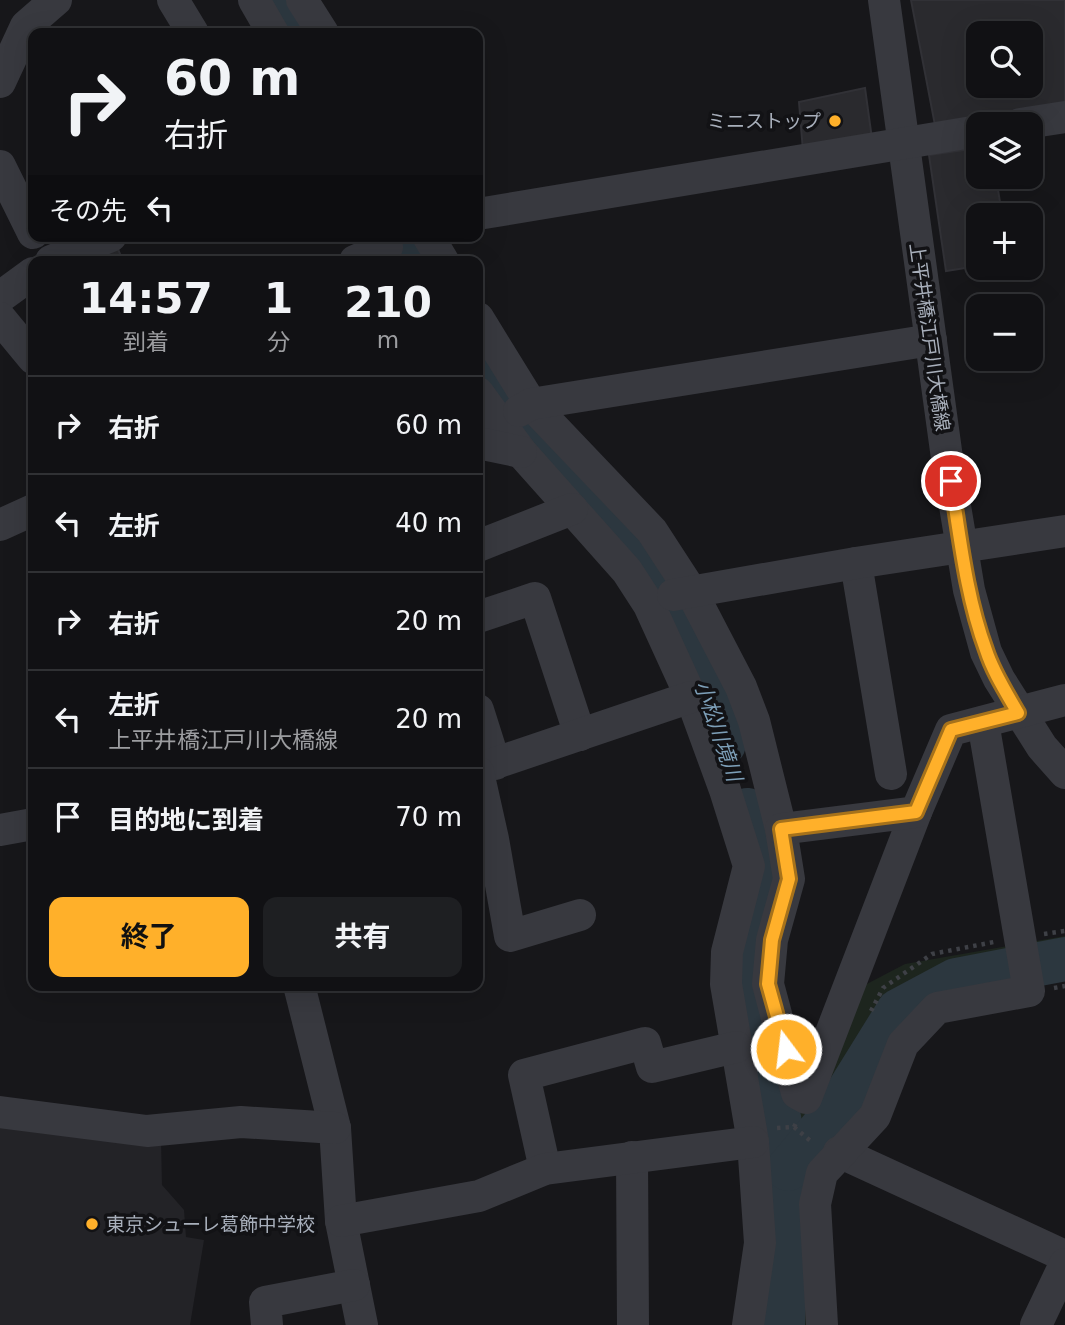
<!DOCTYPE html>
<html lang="ja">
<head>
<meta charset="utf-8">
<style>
  body { margin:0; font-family:"DejaVu Sans","Noto Sans JP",sans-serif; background:#1e1f22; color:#f1f3f6; height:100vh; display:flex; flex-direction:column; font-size:26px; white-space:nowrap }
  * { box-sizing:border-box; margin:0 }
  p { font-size:23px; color:#9c9da0 }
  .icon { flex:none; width:38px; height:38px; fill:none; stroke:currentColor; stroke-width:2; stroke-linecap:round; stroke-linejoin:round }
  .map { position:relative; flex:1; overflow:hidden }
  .side { position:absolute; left:28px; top:256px; width:455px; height:735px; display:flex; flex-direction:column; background:#111114; border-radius:14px; box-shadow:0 7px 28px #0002,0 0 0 2px #303134 }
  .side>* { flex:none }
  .top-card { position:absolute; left:28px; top:28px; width:455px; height:214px; border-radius:14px; box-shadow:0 7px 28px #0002,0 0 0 2px #303134; background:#111114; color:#f1f3f6; overflow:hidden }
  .tools { position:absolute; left:966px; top:21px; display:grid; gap:14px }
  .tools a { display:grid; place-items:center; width:77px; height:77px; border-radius:14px; background:#111114; box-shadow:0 7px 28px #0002,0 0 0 2px #303134; font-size:35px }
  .pin { position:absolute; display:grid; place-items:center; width:60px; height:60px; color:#fff; margin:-30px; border:4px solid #fff; border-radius:50%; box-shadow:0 2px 7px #0007 }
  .me { position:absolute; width:77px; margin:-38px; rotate:345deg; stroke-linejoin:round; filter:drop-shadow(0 0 5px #0008) }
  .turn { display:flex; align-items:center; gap:24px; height:147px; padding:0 21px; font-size:32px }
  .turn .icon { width:91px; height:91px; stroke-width:2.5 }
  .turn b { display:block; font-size:49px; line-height:60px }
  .then { display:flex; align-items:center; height:66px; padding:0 21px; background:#0003; gap:14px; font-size:26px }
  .eta { display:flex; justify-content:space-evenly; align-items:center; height:119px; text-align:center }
  .eta b { font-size:42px; font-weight:700; line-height:49px }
  .action { display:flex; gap:14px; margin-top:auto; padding:14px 21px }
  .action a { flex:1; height:80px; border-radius:14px; background:#ffb02a; color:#111; font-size:28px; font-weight:700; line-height:80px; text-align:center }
  .action a+a { background:#1e1f22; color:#f1f3f6 }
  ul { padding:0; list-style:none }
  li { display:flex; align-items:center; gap:21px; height:98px; padding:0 21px; border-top:2px solid #303134 }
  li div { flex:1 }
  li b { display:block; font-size:26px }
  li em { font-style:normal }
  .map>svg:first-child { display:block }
  .built { fill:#232327 }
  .green { fill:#1d251e }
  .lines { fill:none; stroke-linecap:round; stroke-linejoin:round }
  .river { stroke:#2c373f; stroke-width:44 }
  .building { fill:#2a2a2e; stroke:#313136; stroke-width:2; fill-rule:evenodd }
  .path { stroke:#3e4046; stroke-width:4.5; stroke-dasharray:3.5 5; stroke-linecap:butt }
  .minor { stroke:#38393f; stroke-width:32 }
  .route-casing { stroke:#a6721b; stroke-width:18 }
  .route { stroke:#ffb02a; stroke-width:12 }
  .poi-dot { fill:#ffb02a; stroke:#121215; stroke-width:2.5 }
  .labels { text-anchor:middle; stroke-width:7; stroke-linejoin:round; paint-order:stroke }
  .poi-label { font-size:19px; fill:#a8afbb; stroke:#121215; text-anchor:end }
  .street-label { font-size:19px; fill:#a8afbb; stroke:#121215 }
  .water-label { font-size:21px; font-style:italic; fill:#7d9fb8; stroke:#121215 }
</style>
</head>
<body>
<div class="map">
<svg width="1065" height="1325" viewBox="0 0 1065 1325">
  <rect width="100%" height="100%" fill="#17171a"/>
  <path class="built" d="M 0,1117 L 161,1140 L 162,1185 L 184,1210 L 186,1237 L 204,1240 L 190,1325 L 0,1325 Z"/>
  <path class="green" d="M 1065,936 L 1065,979 L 945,997 L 866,1109 L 836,1135 L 817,1325 L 758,1325 L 732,983 L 763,1001 L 794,1108 L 861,987 L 905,964 Z"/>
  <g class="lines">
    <g class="river">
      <path d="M 279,0 L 298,33"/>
      <path d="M 408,236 L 422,261"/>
      <path d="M 478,352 L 538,436 L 680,621 L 724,744"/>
      <path d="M 747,810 L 766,873 L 765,923 L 749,1004 L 774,1089 L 788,1169 L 783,1325"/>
      <path d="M 788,1169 L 836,1111 L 898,1011 L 956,980 L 1065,959"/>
    </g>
  </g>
  <g class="building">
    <path d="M 911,0 L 1065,0 L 1065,106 L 935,125 ZM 978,33 L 1031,33 L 1031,86 L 978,86 Z"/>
    <path d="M 865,88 L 872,139 L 803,151 L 799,102 Z"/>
    <path d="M 978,148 L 978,177 L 996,177 L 1002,215 L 978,215 L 978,266 L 946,271 L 929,155 Z"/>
    <path d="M 115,242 L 123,261 L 96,261 L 92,252 Z"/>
  </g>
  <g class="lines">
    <g class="path">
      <path d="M 1044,934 L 1065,931"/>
      <path d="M 1054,988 L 1065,986"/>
      <path d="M 871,1011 L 883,988 L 932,954 L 994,942"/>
      <path d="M 794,1127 L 813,1143"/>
      <path d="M 777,1128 L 794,1127 L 797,1121"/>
    </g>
    <g class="minor">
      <path d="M 173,0 L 193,33"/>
      <path d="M 254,0 L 273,33"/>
      <path d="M 302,0 L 323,33"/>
      <path d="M 884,0 L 947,458 L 969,590 L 986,652 L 999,679 L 1042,747 L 1065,773"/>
      <path d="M 0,82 L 26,26 L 56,0"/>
      <path d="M 1020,124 L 1065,117"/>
      <path d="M 0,166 L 33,233"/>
      <path d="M 478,214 L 978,131"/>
      <path d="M 428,236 L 443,261"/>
      <path d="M 51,261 L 111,236"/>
      <path d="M 355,261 L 387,247"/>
      <path d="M 0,297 L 33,273"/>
      <path d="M 0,318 L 33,358"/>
      <path d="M 478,318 L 531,404 L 652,531 L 691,591 L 741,687 L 754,721 L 781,829 L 789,879 L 772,940 L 768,984 L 797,1093 L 806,1098 L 916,812 L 951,730 L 1065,700"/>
      <path d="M 478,393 L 521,452 L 627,571 L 649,605 L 691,697 L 725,790 L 749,866 L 727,952 L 726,984 L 753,1142 L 760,1243 L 748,1325"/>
      <path d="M 519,411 L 531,404 L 931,340"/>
      <path d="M 478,443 L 521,452"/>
      <path d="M 0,525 L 33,510"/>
      <path d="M 478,546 L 572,509"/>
      <path d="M 856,563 L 891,774"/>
      <path d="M 673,595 L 856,563 L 1065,531"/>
      <path d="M 478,617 L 535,598 L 580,735"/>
      <path d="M 478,710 L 495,764"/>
      <path d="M 478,769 L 691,697"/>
      <path d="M 478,772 L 493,839 L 510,936 L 580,915"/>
      <path d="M 781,829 L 916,812"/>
      <path d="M 0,830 L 33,824"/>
      <path d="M 299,985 L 335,1128 L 341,1221 L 362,1325"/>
      <path d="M 0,1112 L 147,1131 L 241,1122 L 335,1128"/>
      <path d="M 839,1152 L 1065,1256"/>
      <path d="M 632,1157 L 633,1325"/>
      <path d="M 545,1169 L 524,1075 L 645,1043 L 652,1067 L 736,1047"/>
      <path d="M 341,1221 L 479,1196 L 545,1169 L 753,1142"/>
      <path d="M 267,1325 L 265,1302 L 354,1285"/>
      <path d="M 822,1325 L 815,1204 L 822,1173 L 875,1116 L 903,1044 L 937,1008 L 1029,991 L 983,722"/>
      <path d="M 1036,1325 L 1065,1264"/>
    </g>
  </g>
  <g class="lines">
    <g class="route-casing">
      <path id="route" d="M 786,1049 L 768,984 L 772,940 L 789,879 L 781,829 L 916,812 L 951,730 L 1018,713 C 1006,692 993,672 986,650 C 966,596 960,537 951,481"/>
    </g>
    <use href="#route" class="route"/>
  </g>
  <g class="poi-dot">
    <circle cx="835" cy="121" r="7"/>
    <circle cx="92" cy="1224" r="7"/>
  </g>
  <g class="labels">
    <g class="poi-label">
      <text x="821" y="128">ミニストップ</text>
      <text x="106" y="1231" text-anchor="start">東京シューレ葛飾中学校</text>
    </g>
    <g class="street-label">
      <text transform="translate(930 337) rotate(82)" y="7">上平井橋江戸川大橋線</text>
    </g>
    <g class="water-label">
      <text transform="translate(718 731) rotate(71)" y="7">小松川境川</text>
    </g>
  </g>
</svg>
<div class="tools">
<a><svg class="icon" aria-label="search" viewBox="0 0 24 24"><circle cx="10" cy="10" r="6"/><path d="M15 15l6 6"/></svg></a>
<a><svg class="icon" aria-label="layers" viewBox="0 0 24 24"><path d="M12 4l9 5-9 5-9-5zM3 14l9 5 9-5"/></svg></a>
<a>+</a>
<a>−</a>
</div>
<div class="pin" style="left:951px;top:481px;background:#d93025"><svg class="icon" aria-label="arrive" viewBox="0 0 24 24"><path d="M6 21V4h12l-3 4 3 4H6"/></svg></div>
<svg class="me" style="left:786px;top:1049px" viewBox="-20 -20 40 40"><circle r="17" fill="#ffb02a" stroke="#fff" stroke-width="3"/><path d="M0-11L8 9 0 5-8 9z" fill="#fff"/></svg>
<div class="top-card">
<div class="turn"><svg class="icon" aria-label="right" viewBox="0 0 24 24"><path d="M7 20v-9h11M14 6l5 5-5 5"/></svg><div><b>60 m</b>右折</div></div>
<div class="then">その先<svg class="icon" aria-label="left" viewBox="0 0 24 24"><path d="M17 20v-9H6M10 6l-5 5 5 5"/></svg></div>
</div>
<section class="side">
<div class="eta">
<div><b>14:57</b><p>到着</p></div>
<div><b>1</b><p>分</p></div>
<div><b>210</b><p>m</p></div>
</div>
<ul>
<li><svg class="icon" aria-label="right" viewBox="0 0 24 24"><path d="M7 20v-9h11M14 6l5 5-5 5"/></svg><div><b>右折</b></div><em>60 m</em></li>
<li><svg class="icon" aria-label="left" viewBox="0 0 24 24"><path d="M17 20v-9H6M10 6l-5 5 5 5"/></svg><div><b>左折</b></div><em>40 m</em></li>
<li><svg class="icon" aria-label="right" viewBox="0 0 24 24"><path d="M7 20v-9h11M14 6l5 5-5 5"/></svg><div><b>右折</b></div><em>20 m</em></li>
<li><svg class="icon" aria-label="left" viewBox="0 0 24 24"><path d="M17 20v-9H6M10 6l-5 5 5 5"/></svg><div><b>左折</b><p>上平井橋江戸川大橋線</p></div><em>20 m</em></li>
<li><svg class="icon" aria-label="arrive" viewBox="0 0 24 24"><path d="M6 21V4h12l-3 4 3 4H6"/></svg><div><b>目的地に到着</b></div><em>70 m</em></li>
</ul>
<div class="action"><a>終了</a><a>共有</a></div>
</section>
</div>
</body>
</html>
